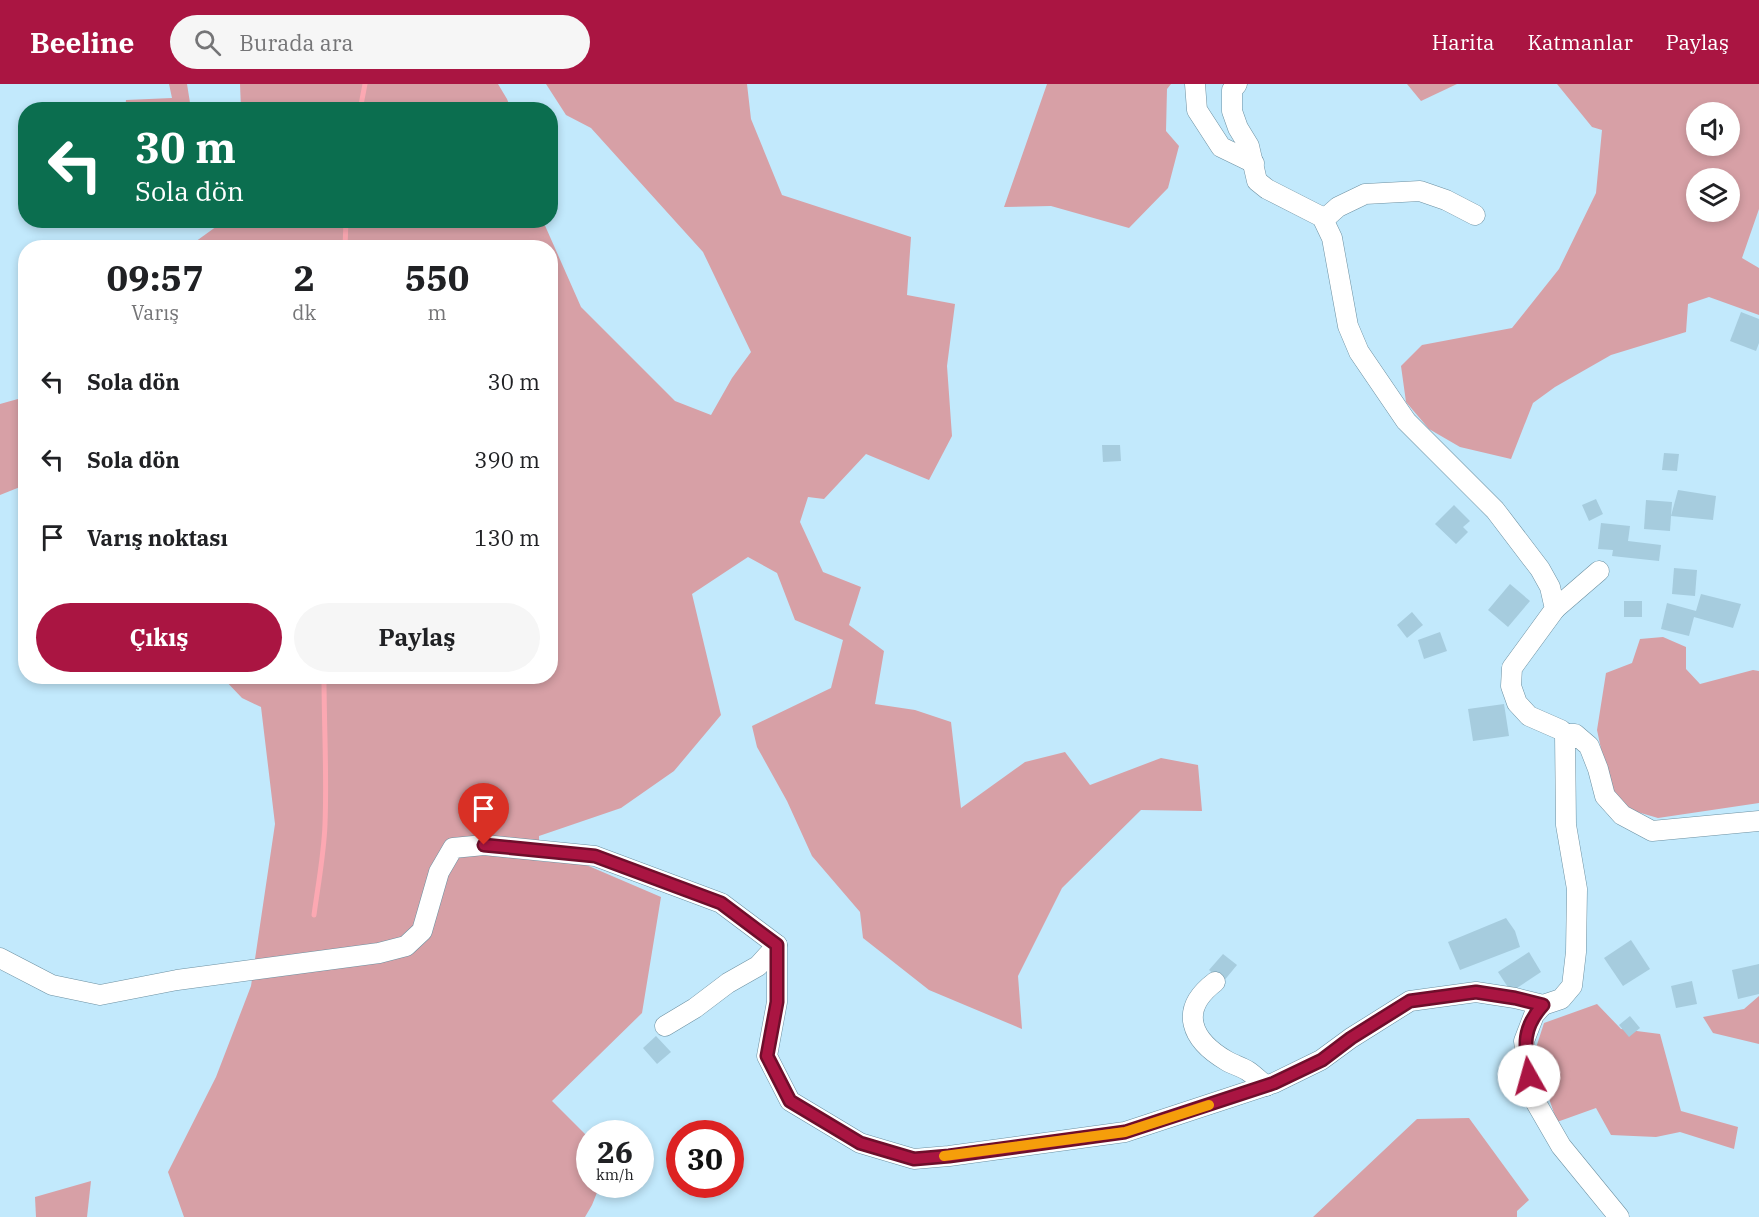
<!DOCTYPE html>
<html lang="tr">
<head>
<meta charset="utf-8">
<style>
  body { margin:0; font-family:"IBM Plex Serif",serif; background:#f6f6f6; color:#202124; height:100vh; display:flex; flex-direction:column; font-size:22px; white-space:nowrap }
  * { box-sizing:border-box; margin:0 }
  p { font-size:20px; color:#757577 }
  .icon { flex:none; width:33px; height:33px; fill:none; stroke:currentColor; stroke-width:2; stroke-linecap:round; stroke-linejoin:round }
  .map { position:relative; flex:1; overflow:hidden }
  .panel { position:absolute; left:18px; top:156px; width:540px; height:444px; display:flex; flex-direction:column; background:#fff; border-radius:24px; box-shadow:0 3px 9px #0003 }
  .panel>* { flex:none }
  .banner { position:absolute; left:18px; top:18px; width:540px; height:126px; border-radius:24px; box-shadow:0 3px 9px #0003; background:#0b6e4f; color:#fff; overflow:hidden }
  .fabs { position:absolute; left:1686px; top:18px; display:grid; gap:12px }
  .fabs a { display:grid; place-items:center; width:54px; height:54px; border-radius:50%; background:#fff; box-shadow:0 3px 9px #0003; font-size:30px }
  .speed { position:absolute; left:576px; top:1036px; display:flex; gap:12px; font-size:30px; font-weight:700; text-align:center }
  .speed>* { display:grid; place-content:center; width:78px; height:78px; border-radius:50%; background:#fff; box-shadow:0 3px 9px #0003; line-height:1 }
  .speed small { font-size:15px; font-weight:400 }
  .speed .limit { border:9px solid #d22; background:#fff; color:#111 }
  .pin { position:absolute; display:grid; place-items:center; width:51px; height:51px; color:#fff; margin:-62px -26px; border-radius:50% 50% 50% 0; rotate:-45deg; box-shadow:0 0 6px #0007 }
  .pin .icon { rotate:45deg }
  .me { position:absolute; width:66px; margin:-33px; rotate:353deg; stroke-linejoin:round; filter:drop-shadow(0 0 4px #0008) }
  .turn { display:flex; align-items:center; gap:21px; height:126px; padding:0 18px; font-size:27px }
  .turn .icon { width:78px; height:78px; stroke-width:2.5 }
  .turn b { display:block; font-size:42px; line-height:51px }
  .eta { display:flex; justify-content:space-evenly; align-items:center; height:102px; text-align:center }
  .eta b { font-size:36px; font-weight:700; line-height:42px }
  .action { display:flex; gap:12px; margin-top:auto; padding:12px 18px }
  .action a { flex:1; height:69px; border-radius:36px; background:#aa1542; color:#fff; font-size:24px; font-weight:700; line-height:69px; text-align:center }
  .action a+a { background:#f6f6f6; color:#202124 }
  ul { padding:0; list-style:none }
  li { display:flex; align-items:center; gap:18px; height:78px; padding:0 18px }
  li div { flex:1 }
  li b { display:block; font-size:22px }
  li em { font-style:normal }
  header { display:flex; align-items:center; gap:36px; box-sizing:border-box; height:84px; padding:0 30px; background:#aa1542; color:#fff }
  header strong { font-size:28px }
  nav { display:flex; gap:33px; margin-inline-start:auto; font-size:21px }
  .search { width:420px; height:54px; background:#f6f6f6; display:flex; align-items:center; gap:15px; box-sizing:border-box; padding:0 21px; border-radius:33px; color:#757577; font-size:22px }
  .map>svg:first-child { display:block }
  .green { fill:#d7a0a6; fill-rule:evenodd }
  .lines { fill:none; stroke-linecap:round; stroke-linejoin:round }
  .stream { stroke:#fca8b2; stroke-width:5 }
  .building { fill:#a6ccde }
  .minor-casing { stroke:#6c90a1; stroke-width:21 }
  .minor { stroke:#fff; stroke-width:20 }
  .route-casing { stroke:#6e0e2b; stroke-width:15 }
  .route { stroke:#aa1542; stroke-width:10 }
  .slow { stroke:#f59e0b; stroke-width:10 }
</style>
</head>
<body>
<header>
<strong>Beeline</strong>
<div class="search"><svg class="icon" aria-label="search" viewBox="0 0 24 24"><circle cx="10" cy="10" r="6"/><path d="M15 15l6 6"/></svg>Burada ara</div>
<nav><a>Harita</a><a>Katmanlar</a><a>Paylaş</a></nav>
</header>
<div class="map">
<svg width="1759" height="1133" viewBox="0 0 1759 1133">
  <rect width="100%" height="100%" fill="#c2e9fc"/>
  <g class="green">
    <path d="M 169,0 L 187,0 L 191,25 L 125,25 L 126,16 L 172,14 Z"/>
    <path d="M 240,0 L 498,0 L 507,15 L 511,25 L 241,25 Z"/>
    <path d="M 546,0 L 747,0 L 751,35 L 782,111 L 911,153 L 907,211 L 955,220 L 947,282 L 952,352 L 929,396 L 866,370 L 824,415 L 808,413 L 800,438 L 823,488 L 861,503 L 849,541 L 884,567 L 875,620 L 915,626 L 951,638 L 961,724 L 1025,678 L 1065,668 L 1090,701 L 1161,674 L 1198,681 L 1202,727 L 1141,726 L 1062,804 L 1018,892 L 1022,945 L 929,906 L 863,854 L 860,828 L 812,772 L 787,717 L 757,663 L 752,642 L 831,604 L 843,556 L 795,536 L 777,489 L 748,473 L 692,510 L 721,631 L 674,687 L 621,724 L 539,752 L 539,777 L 584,780 L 661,813 L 642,929 L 552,1017 L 589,1054 L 590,1101 L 600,1101 L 592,1121 L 585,1133 L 184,1133 L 168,1088 L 216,993 L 251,902 L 275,740 L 261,623 L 242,614 L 222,593 L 550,592 L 550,164 L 188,163 L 224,137 L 543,137 L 581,223 L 675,317 L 711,331 L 732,294 L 751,268 L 703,168 L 591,44 L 566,31 Z"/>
    <path d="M 1047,0 L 1171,0 L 1167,5 L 1166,47 L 1179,62 L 1168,104 L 1129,144 L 1051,122 L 1004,123 Z"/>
    <path d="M 1407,0 L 1457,0 L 1421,17 Z"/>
    <path d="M 1557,0 L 1759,0 L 1759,125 L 1742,174 L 1759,184 L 1759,231 L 1709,213 L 1688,220 L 1686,248 L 1611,271 L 1555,303 L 1533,319 L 1511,375 L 1460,363 L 1429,345 L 1406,318 L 1401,282 L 1422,261 L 1512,244 L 1559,185 L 1596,109 L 1602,46 L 1592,43 ZM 1696,28 L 1730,28 L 1730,62 L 1696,62 ZM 1696,94 L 1730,94 L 1730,128 L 1696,128 Z"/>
    <path d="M 25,313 L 25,401 L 0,411 L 0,320 Z"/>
    <path d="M 1663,553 L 1686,563 L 1686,585 L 1700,600 L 1753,586 L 1759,587 L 1759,719 L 1658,734 L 1627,725 L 1609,702 L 1597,646 L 1606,589 L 1632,579 L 1640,555 Z"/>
    <path d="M 1759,912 L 1759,960 L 1713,949 L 1703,933 L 1744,925 Z"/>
    <path d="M 1597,920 L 1621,945 L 1660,950 L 1681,1027 L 1738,1043 L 1734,1065 L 1680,1048 L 1656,1053 L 1611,1051 L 1596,1024 L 1557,1038 L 1534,970 L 1544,939 Z"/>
    <path d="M 1469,1034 L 1529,1116 L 1517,1127 L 1517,1133 L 1313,1133 L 1417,1035 Z"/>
    <path d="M 91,1097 L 87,1133 L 36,1133 L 35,1113 Z"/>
  </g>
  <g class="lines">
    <g class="stream">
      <path d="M 360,26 L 365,0"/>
      <path d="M 345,164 L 346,136"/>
      <path d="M 314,831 C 318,801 324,770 325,740 C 327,691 324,642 324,592"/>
    </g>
  </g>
  <g class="building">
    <path d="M 1741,228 L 1759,235 L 1759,259 L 1756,267 L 1730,257 Z"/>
    <path d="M 1102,361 L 1120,361 L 1121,377 L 1103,378 Z"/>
    <path d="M 1664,369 L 1679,370 L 1677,387 L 1662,386 Z"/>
    <path d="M 1678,406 L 1716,412 L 1713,436 L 1671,432 Z"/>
    <path d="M 1596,415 L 1603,430 L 1589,437 L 1582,421 Z"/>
    <path d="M 1646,416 L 1672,418 L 1670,447 L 1644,445 Z"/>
    <path d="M 1454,421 L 1470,437 L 1463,443 L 1468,448 L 1456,460 L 1435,440 Z"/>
    <path d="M 1601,439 L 1630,442 L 1628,457 L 1661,461 L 1659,477 L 1612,472 L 1613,466 L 1598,465 Z"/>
    <path d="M 1674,484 L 1697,486 L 1695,512 L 1672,510 Z"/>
    <path d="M 1510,500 L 1530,517 L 1508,543 L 1488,526 Z"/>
    <path d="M 1701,510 L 1741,520 L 1733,544 L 1694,533 L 1689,552 L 1661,545 L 1667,519 L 1696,527 Z"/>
    <rect x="1624" y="517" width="18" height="16"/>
    <path d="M 1412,528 L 1423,541 L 1407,554 L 1397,541 Z"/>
    <path d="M 1440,548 L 1447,567 L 1424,575 L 1418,556 Z"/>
    <path d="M 1504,620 L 1509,652 L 1473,657 L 1468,625 Z"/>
    <path d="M 1506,834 L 1515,847 L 1520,863 L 1460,886 L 1448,858 Z"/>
    <path d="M 1631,856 L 1650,885 L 1623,902 L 1604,874 Z"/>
    <path d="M 1529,868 L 1541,888 L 1511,908 L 1498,888 Z"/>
    <path d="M 1223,870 L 1237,881 L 1223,898 L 1209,886 Z"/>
    <path d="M 1759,880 L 1759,910 L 1738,915 L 1732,886 Z"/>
    <path d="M 1692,897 L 1697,920 L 1676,924 L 1671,902 Z"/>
    <path d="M 1630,932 L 1640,944 L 1629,953 L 1619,941 Z"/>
    <path d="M 656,952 L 671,968 L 657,980 L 643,964 Z"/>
  </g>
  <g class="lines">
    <g class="minor-casing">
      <g id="minor">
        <path d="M 1195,0 L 1197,26 L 1221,63 L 1254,79"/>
        <path d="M 1237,0 L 1232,6 L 1232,27 L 1238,44 L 1249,62 L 1257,97 L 1267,105 L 1322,133 L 1332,154 L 1348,242 L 1359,268 L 1406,337 L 1495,426 L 1540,485 L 1550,503 L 1555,525 L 1512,584 L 1511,602 L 1517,619 L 1529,632 L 1561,646 L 1565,650"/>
        <path d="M 1322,133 L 1329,131 L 1338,123 L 1365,110 L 1420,107 L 1446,116 L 1475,131"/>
        <path d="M 1555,525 L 1599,487"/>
        <path d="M 0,874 L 52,901 L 100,911 L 177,896 L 379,869 L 406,862 L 422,847 L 439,788 L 453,764 L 484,761 L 595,772 L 721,819 L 777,861 L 777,918 L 767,972 L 790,1017 L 860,1059 L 914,1075 L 949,1072 L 1125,1048 L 1274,999 L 1321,976 L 1351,954 L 1410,917 L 1476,908 L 1515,914 L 1543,921 L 1561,915 L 1572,902 L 1576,868 L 1577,805 L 1566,741 L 1565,650 L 1575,650 L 1589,662 L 1598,685 L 1605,712 L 1622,731 L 1652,747 L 1759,737"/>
        <path d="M 1215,898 C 1178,926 1191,956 1227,977 C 1234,981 1242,983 1248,987 C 1254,991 1260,997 1266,1002"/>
        <path d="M 1543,921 L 1534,931 L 1524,957 L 1531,1010 L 1561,1062 L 1619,1133"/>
        <path d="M 665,942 L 695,924 L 728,899 L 758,882 L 777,861"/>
      </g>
    </g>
    <use href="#minor" class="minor"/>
  </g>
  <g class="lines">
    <g class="route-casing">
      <path id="route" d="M 484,761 L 595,772 L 721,819 L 777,861 L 777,918 L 767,972 L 790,1017 L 860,1059 L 914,1075 L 949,1072 L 1125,1048 L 1274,999 L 1322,976 L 1351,954 L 1410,917 L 1476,908 L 1515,914 L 1543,921 C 1521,945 1525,963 1529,992"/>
    </g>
    <use href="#route" class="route"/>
    <path class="slow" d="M 944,1072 L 1125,1048 L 1209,1021"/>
  </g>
</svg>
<div class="fabs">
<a><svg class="icon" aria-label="sound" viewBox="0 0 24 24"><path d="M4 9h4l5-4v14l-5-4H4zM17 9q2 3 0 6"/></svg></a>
<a><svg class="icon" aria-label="layers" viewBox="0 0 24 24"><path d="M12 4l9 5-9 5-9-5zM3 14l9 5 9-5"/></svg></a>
</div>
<div class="speed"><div>26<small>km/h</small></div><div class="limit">30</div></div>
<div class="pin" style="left:484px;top:761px;background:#d93025"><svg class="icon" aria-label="arrive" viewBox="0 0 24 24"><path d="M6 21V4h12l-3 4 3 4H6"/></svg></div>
<svg class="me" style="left:1529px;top:992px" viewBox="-20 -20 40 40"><circle r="19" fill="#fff"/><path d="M0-13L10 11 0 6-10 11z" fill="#aa1542"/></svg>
<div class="banner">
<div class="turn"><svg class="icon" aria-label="left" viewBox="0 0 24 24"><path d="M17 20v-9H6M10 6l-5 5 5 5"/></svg><div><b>30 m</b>Sola dön</div></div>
</div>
<section class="panel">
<div class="eta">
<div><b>09:57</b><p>Varış</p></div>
<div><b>2</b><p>dk</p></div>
<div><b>550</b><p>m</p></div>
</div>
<ul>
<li><svg class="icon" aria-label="left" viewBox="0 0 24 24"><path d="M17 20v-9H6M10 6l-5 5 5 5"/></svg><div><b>Sola dön</b></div><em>30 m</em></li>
<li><svg class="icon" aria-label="left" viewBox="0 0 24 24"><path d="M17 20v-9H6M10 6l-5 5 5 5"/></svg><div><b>Sola dön</b></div><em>390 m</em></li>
<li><svg class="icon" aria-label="arrive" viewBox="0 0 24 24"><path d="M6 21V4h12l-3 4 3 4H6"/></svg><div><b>Varış noktası</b></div><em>130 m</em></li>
</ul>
<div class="action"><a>Çıkış</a><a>Paylaş</a></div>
</section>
</div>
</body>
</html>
